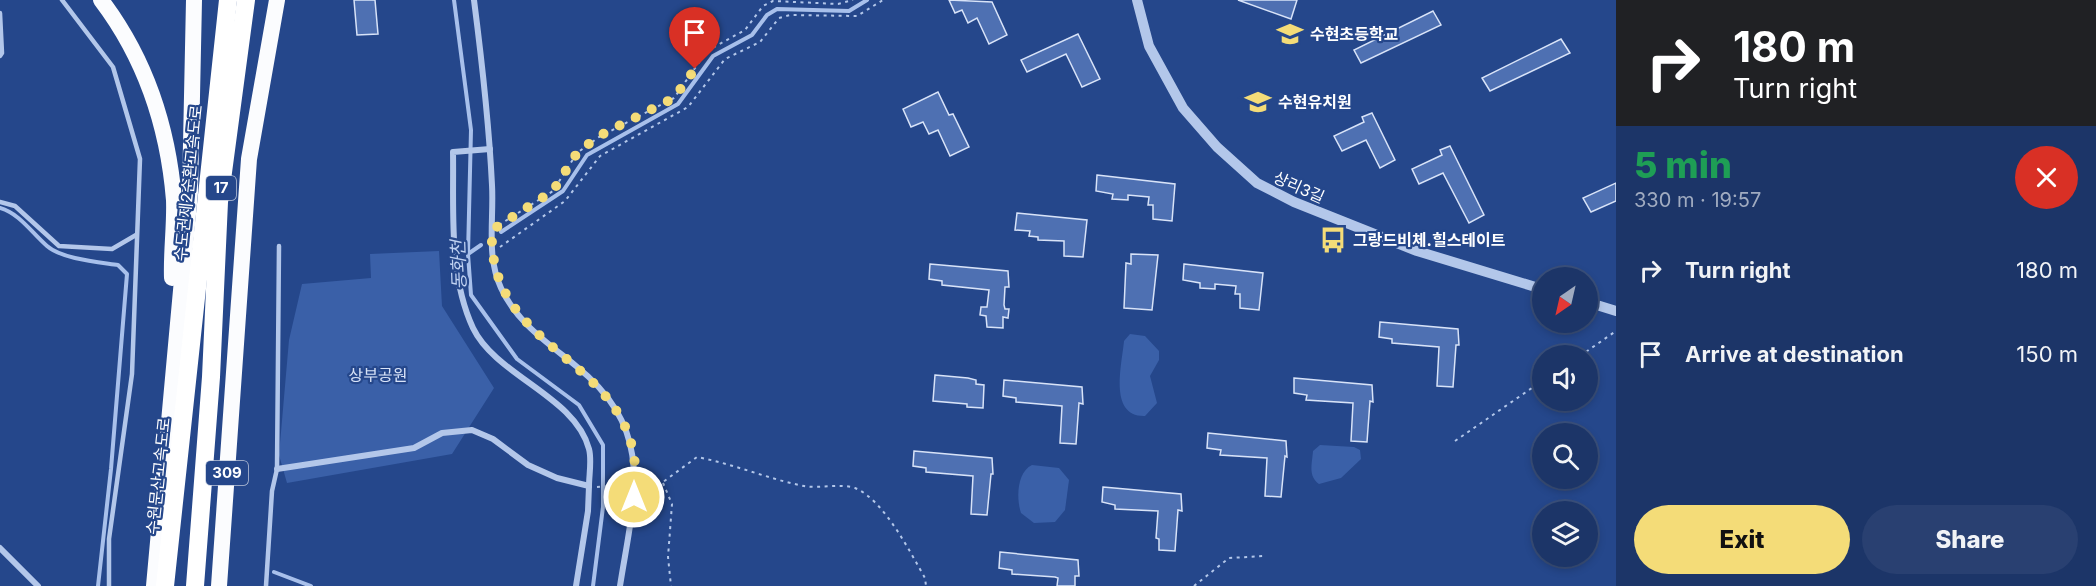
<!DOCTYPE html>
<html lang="en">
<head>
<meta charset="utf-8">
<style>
  body { margin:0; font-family:Inter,"Noto Sans KR",sans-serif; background:#294071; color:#f1f3f6; height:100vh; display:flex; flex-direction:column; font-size:22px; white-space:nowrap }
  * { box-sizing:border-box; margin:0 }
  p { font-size:20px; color:#a0abc0 }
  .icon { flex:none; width:33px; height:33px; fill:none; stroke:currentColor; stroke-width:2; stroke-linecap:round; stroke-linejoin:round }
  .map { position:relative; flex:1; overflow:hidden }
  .details { display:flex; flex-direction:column; background:#1c3568; width:480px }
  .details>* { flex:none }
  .top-card { background:#202124; color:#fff; overflow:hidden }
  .needle { width:39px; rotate:214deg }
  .fabs { position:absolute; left:1532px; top:267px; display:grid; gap:12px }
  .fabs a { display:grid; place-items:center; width:66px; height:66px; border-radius:50%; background:#1c3568; box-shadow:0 3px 9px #0003,0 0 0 2px #3a507c; font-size:30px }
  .pin { position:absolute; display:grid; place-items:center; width:51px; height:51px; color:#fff; margin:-62px -26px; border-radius:50% 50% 50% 0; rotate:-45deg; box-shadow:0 0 6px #0007 }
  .pin .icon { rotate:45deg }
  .me { position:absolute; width:66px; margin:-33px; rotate:0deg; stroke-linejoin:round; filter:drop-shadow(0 0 4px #0008) }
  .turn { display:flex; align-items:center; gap:21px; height:126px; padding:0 18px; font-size:27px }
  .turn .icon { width:78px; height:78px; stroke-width:2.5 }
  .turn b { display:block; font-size:42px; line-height:51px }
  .round { display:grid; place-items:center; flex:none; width:63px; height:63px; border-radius:32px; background:#294071 }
  .summary { display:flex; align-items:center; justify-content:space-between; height:102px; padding:0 18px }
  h1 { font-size:36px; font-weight:800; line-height:45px; color:#1e9e55 }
  .cta { display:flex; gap:12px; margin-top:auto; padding:12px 18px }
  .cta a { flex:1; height:69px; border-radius:36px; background:#f4dc78; color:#111; font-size:24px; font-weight:800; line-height:69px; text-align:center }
  .cta a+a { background:#294071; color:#f1f3f6 }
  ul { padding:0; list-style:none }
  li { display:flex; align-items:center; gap:18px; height:84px; padding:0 18px }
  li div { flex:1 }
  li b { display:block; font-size:22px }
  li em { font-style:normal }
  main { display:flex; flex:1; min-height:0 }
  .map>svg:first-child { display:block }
  .green { fill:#3a60a8 }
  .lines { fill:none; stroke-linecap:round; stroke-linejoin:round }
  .stream { stroke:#a8c0eb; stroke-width:4 }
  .building { fill:#4e70b2; stroke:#d8e3f8; stroke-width:1.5 }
  .path { stroke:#b3c7ea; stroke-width:2; stroke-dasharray:3 4.5; stroke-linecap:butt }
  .service { stroke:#b3c7ea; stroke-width:4.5 }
  .minor { stroke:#b3c7ea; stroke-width:6 }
  .tertiary { stroke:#b3c7ea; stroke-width:10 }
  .trunk { stroke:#fbfcfe; stroke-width:16 }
  .motorway { stroke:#fff; stroke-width:18 }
  .route { stroke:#f4dc78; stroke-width:10; stroke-dasharray:0 18 }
  .labels { text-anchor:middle; stroke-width:4.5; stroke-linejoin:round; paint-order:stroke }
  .shield { fill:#25478b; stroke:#bec8dc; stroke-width:1.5 }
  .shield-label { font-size:15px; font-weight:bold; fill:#fff }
  .poi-label { font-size:16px; font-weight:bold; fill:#fff; stroke:#25478b; text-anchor:start }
  .street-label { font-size:16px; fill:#fff; stroke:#25478b }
  .park-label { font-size:16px; fill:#d8e3f8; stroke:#25478b }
  .water-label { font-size:18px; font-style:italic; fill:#bfd1f1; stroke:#25478b }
</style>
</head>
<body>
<main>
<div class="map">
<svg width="1616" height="586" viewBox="0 0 1616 586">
  <rect width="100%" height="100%" fill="#25478b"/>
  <g class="green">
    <path d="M 439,251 L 442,306 L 494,388 L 452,454 L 287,483 L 279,455 L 289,340 L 302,284 L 371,278 L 370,254 Z"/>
    <path d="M 1130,334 L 1145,336 L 1159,351 L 1159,360 L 1150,376 L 1157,403 L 1145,416 C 1108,417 1122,364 1124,341 Z"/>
    <path d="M 1320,445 L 1354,447 L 1360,450 L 1361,459 L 1341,478 L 1319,484 C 1308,476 1312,464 1313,451 Z"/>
    <path d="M 1032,465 L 1059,468 L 1069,480 L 1065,510 L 1055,522 L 1034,523 L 1021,513 C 1016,498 1017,472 1032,465 Z"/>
  </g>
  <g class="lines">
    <g class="stream">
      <path d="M 454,0 L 471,130 L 468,254 L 471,295 L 517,359 L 579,405 L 603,445 L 603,507 L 593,586"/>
      <path d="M 0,208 C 20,214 31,232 47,246 C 62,259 98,262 118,265 L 127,274 L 111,469 L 98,586"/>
      <path d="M 501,232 L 563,191 L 587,155 L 678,104 L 713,56 L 752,35 L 767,15 L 777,9 L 849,11 L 867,0"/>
      <path d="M 468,254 L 481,245"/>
      <path d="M 274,572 L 311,586"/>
    </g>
  </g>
  <g class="building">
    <path d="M 354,0 L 375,0 L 378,34 L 357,35 Z"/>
    <path d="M 949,0 L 992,2 L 1007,35 L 989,44 L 977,18 L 968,23 L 962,10 L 955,13 Z"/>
    <path d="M 1238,0 L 1297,0 L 1291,19 Z"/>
    <path d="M 1433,11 L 1441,25 L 1361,63 L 1354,50 Z"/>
    <path d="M 1078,34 L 1100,79 L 1082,87 L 1066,54 L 1027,72 L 1021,60 Z"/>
    <path d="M 1561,39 L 1570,53 L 1490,91 L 1482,78 Z"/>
    <path d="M 938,92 L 949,115 L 953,114 L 969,147 L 950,156 L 938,130 L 929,134 L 923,122 L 911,127 L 903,109 Z"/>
    <path d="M 1372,113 L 1395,160 L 1380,168 L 1366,140 L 1342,151 L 1334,136 L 1364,122 L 1362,117 Z"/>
    <path d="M 1450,146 L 1484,215 L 1469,223 L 1443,173 L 1419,184 L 1412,169 L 1442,155 L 1440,150 Z"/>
    <path d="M 1097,175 L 1175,184 L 1172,221 L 1153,219 L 1153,205 L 1148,205 L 1149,197 L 1128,195 L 1128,200 L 1112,199 L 1113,194 L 1096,191 Z"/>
    <path d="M 1616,183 L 1616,201 L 1591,212 L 1583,198 Z"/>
    <path d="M 1017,213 L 1087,220 L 1083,257 L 1064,256 L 1064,241 L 1038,240 L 1038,237 L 1029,236 L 1030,231 L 1015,230 Z"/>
    <path d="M 1131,254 L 1158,255 L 1152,310 L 1124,308 L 1126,263 L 1131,264 Z"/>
    <path d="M 930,264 L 1008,271 L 1009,287 L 1005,287 L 1004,305 L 1005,309 L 1009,309 L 1008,318 L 1003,317 L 1003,328 L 987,327 L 986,316 L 980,315 L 981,307 L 987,307 L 989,290 L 942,285 L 942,281 L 929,279 Z"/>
    <path d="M 1184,264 L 1263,273 L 1259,310 L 1240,308 L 1240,294 L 1235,294 L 1236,286 L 1215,284 L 1215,289 L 1200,288 L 1200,283 L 1183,280 Z"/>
    <path d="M 1380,322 L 1458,329 L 1459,345 L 1456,345 L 1453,387 L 1437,386 L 1439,347 L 1392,343 L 1392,339 L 1379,337 Z"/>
    <path d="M 935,375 L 968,378 L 976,380 L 976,384 L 984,385 L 983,408 L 967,407 L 967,404 L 933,401 Z"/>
    <path d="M 1294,378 L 1372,385 L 1373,402 L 1370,401 L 1367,442 L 1351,441 L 1353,403 L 1306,400 L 1307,395 L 1294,393 Z"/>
    <path d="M 1004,380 L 1082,387 L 1083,404 L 1079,403 L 1076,444 L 1060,443 L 1062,406 L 1016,402 L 1016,398 L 1003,396 Z"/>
    <path d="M 1208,433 L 1286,441 L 1287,457 L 1285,456 L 1281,497 L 1265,496 L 1267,458 L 1220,455 L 1221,450 L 1207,448 Z"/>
    <path d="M 914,451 L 992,458 L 993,474 L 991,474 L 987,515 L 971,514 L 973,476 L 926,472 L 926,468 L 913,466 Z"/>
    <path d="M 1103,487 L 1181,494 L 1182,511 L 1178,510 L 1175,551 L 1159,550 L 1159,539 L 1156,538 L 1158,511 L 1115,509 L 1115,505 L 1102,502 Z"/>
    <path d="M 1000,552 L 1078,560 L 1079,576 L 1075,576 L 1075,586 L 1057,586 L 1058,578 L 1055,577 L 1012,574 L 1012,570 L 999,568 Z"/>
  </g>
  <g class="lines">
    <g class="path">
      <path d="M 499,225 L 553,191 L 577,153 L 599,137 L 674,98 L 707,51 L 745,30 L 763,6 L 773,1 L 838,4 L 853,0"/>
      <path d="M 500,247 L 565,201 L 600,156 L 688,107 L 725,59 L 760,42 L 779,18 L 790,15 L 857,16 L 883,0"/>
      <path d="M 1580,356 L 1616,331"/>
      <path d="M 1455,441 L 1542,381"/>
      <path d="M 663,483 L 672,504 L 668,557 L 671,586"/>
      <path d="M 642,485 L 663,482 L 697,457 C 734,464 768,479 804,486 C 820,489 839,483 855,488 C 884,500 910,552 925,578 L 926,586"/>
      <path d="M 597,487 L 625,485"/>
      <path d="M 1194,586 L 1229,558 L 1264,556"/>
    </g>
    <g class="service">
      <path d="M 62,0 L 113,67 L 140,159 L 132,374 L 109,539 L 109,586"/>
      <path d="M 0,13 L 2,53 L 0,56"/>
      <path d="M 0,202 L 15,206 L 59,246 L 112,249 L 136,235"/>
      <path d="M 266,586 L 272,491 L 277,469 L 279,246"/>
    </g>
    <g class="minor">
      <path d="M 474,0 C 482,62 489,123 492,185 C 494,220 486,256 501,288 C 517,323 548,343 576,366 C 657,431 634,497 620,586"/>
      <path d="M 490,149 L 453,152 C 454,210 448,274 473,328 C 496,376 575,396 589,449 C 592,460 589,475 589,486"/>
      <path d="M 277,469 L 414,448 L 442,433 L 472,430 L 493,439 L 528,465 L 557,478 L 589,486 L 588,511 L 576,586"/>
      <path d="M 0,548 L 38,586"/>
    </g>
    <g class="tertiary">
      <path d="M 1137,0 L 1149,46 L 1183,108 L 1217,147 L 1257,183 L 1294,202 L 1417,251 L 1542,289"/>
      <path d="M 1587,302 L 1616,311"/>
    </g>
    <g class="trunk">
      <path d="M 101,0 C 145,58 168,127 174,200 C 175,225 171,252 172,278"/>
      <path d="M 154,586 L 190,192 L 194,0"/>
      <path d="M 219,586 L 249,159 L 277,0"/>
    </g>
    <g class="motorway">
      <path d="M 165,586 L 228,0"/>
      <path d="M 195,586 L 211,377 L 219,202 L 246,0"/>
    </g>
  </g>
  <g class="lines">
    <path class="route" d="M 634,497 C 652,356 486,361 492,230 L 553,191 L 577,153 L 599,136 L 674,98 L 695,69"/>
  </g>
  <defs>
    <g id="school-bare" transform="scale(2.07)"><path d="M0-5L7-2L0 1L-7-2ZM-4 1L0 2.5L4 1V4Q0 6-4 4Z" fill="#f4dc78" stroke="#25478b" stroke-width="2.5" paint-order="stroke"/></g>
    <g id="bus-bare" transform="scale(2.07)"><path d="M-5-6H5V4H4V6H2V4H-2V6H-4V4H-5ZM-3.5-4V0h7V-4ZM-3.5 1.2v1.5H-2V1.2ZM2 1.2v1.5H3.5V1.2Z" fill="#f4dc78" stroke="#25478b" stroke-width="2.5" paint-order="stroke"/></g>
  </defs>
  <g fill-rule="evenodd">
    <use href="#school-bare" x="1290" y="34"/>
    <use href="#school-bare" x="1258" y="102"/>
    <use href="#bus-bare" x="1333" y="240"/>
  </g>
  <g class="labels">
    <g class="shield">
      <rect x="206" y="176" width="30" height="24" rx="4.5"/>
      <rect x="206" y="461" width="42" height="24" rx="4.5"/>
    </g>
    <g class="shield-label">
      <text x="221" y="193">17</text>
      <text x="227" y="478">309</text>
    </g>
    <g class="poi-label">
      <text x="1310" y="40">수현초등학교</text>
      <text x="1278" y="108">수현유치원</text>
      <text x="1353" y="246">그랑드비체.힐스테이트</text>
    </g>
    <g class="street-label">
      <text transform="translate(188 183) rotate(-84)" y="6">수도권제2순환고속도로</text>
      <text transform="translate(1299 187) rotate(24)" y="6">상리3길</text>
      <text transform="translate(158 476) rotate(-84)" y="6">수원문산고속도로</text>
    </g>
    <g class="park-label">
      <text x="378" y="381">상부공원</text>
    </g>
    <g class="water-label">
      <text transform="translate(459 265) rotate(-92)" y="6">동화천</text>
    </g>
  </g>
</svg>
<div class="fabs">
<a><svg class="needle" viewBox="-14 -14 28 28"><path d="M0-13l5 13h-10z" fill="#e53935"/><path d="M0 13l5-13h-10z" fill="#a0abc0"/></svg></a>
<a><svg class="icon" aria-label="sound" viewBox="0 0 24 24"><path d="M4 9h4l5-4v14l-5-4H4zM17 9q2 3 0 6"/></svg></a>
<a><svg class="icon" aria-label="search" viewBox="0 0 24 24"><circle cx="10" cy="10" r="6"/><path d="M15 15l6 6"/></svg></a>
<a><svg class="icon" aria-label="layers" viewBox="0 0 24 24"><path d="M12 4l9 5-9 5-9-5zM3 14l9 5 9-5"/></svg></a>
</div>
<div class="pin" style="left:695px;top:69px;background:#d93025"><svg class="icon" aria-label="arrive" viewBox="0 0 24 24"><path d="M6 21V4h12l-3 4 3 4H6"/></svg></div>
<svg class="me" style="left:634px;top:497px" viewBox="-20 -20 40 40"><circle r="17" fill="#f4dc78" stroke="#fff" stroke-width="3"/><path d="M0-11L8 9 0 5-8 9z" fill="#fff"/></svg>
</div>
<section class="details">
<div class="top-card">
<div class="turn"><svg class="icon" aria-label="right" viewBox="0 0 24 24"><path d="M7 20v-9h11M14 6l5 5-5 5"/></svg><div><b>180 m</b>Turn right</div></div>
</div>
<div class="summary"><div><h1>5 min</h1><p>330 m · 19:57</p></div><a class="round" style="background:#d93025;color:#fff"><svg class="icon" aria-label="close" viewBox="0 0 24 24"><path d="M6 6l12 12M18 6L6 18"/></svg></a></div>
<ul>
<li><svg class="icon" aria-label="right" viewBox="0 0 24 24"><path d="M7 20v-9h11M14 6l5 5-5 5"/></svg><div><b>Turn right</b></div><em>180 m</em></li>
<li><svg class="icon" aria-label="arrive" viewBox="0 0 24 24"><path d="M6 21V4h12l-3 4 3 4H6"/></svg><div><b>Arrive at destination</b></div><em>150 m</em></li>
</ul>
<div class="cta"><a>Exit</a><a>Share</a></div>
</section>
</main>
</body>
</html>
